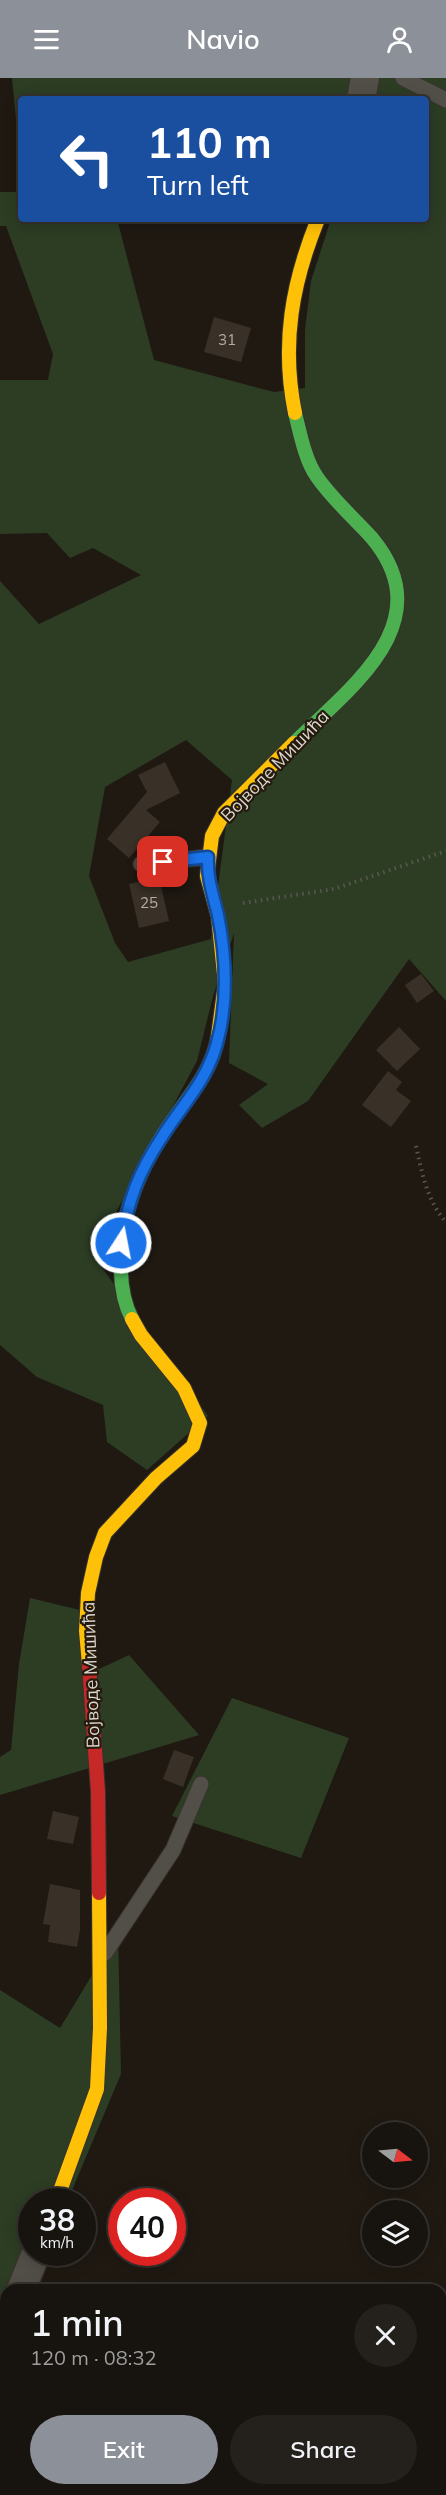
<!DOCTYPE html>
<html lang="en">
<head>
<meta charset="utf-8">
<style>
  body { margin:0; font-family:Mulish,sans-serif; background:#24201c; color:#f1f3f6; height:100vh; display:flex; flex-direction:column; font-size:22px; white-space:nowrap }
  * { box-sizing:border-box; margin:0 }
  p { font-size:20px; color:#9e9e9e }
  .icon { flex:none; width:33px; height:33px; fill:none; stroke:currentColor; stroke-width:2; stroke-linecap:round; stroke-linejoin:round }
  .map { position:relative; flex:1; overflow:hidden }
  .details { position:absolute; left:0px; top:2206px; width:447px; height:212px; display:flex; flex-direction:column; background:#17130e; border-radius:18px 18px 0 0; box-shadow:0 3px 15px #0003,0 0 0 2px #36322e }
  .details>* { flex:none }
  .top-card { position:absolute; left:18px; top:18px; width:411px; height:126px; border-radius:6px; box-shadow:0 3px 15px #0003,0 0 0 2px #36322e; background:#1a4fa0; color:#fff; overflow:hidden }
  .needle { width:39px; rotate:106deg }
  .controls { position:absolute; left:362px; top:2044px; display:grid; gap:12px }
  .controls a { display:grid; place-items:center; width:66px; height:66px; border-radius:50%; background:#17130e; box-shadow:0 3px 15px #0003,0 0 0 2px #36322e; font-size:30px }
  .speed { position:absolute; left:18px; top:2110px; display:flex; gap:12px; font-size:30px; font-weight:700; text-align:center }
  .speed>* { display:grid; place-content:center; width:78px; height:78px; border-radius:50%; background:#17130e; box-shadow:0 3px 15px #0003,0 0 0 2px #36322e; line-height:1 }
  .speed small { font-size:15px; font-weight:400 }
  .speed .limit { border:9px solid #d22; background:#fff; color:#111 }
  .pin { position:absolute; display:grid; place-items:center; width:51px; height:51px; color:#fff; margin:-26px; border-radius:12px; box-shadow:0 3px 9px #0006 }
  .me { position:absolute; width:66px; margin:-33px; rotate:11deg; stroke-linejoin:round; filter:drop-shadow(0 0 4px #0008) }
  .turn { display:flex; align-items:center; gap:21px; height:126px; padding:0 30px; font-size:27px }
  .turn .icon { width:78px; height:78px; stroke-width:2.5 }
  .turn b { display:block; font-size:42px; line-height:51px }
  .round { display:grid; place-items:center; flex:none; width:63px; height:63px; border-radius:32px; background:#24201c }
  .summary { display:flex; align-items:center; justify-content:space-between; height:102px; padding:0 30px }
  h1 { font-size:36px; font-weight:600; line-height:45px }
  .button { display:flex; gap:12px; margin-top:auto; padding:12px 30px }
  .button a { flex:1; height:69px; border-radius:36px; background:#8c9099; color:#fff; font-size:24px; font-weight:600; line-height:69px; text-align:center }
  .button a+a { background:#24201c; color:#f1f3f6 }
  header { display:flex; justify-content:space-between; align-items:center; height:78px; padding:0 30px; background:#8c9099; color:#fff; font-size:27px; font-weight:600 }
  .map>svg:first-child { display:block }
  .green { fill:#2c3d24; fill-rule:evenodd }
  .building { fill:#393127 }
  .lines { fill:none; stroke-linecap:round; stroke-linejoin:round }
  .lane-casing { stroke:#38332d; stroke-width:17 }
  .street-casing { stroke:#38332d; stroke-width:31 }
  .fast-casing { stroke:#38332d; stroke-width:16 }
  .slow-casing { stroke:#38332d; stroke-width:16 }
  .jam-casing { stroke:#38332d; stroke-width:16 }
  .path { stroke:#5a5651; stroke-width:4; stroke-dasharray:1.5 4.5; stroke-linecap:butt }
  .lane { stroke:#524e48; stroke-width:15 }
  .street { stroke:#524e48; stroke-width:28 }
  .fast { stroke:#4caf50; stroke-width:14 }
  .slow { stroke:#ffc107; stroke-width:14 }
  .jam { stroke:#c62828; stroke-width:14 }
  .route-casing { stroke:#114b97; stroke-width:15 }
  .route { stroke:#1a73e8; stroke-width:10 }
  .labels { text-anchor:middle; stroke-width:4.5; stroke-linejoin:round; paint-order:stroke }
  .number-label { font-size:15px; fill:#b5aea5 }
  .street-label { font-size:18px; fill:#ded7cf; stroke:#241a0d }
</style>
</head>
<body>
<header><svg class="icon" aria-label="menu" viewBox="0 0 24 24"><path d="M4 6h16M4 12h16M4 18h16"/></svg>Navio<svg class="icon" aria-label="person" viewBox="0 0 24 24"><circle cx="12" cy="8" r="4"/><path d="M4 21q1-7 8-7t8 7"/></svg></header>
<div class="map">
<svg width="446" height="2417" viewBox="0 0 446 2417">
  <rect width="100%" height="100%" fill="#1f1912"/>
  <g class="green">
    <path d="M 12,0 L 446,0 L 446,923 L 409,881 L 308,1023 L 262,1050 L 239,1027 L 268,1006 L 229,985 L 234,855 L 213,918 L 197,983 L 93,1177 L 208,1338 L 147,1392 L 107,1364 L 103,1327 L 37,1299 L 0,1267 L 0,503 L 39,546 L 141,497 L 93,470 L 70,480 L 47,455 L 0,456 L 0,302 L 48,302 L 53,276 L 6,148 L 0,148 L 0,114 L 21,114 L 21,141 L 117,141 L 154,282 L 274,314 L 305,310 L 305,252 L 311,203 L 331,141 L 426,141 L 426,21 L 21,21 L 21,92 ZM 186,662 L 232,702 L 211,861 L 128,884 L 115,865 L 89,798 L 105,709 Z"/>
    <path d="M 30,1520 L 80,1532 L 99,1591 L 129,1577 L 199,1657 L 0,1717 L 0,1679 L 11,1672 L 19,1586 Z"/>
    <path d="M 232,1620 L 349,1660 L 301,1780 L 172,1738 Z"/>
    <path d="M 118,1854 L 121,1996 L 67,2124 L 32,2124 L 29,2212 L 6,2212 L 6,2267 L 0,2281 L 0,1912 L 60,1950 Z"/>
    <path d="M 441,2224 L 446,2231 L 446,2417 L 0,2417 L 0,2306 L 6,2306 L 6,2412 L 441,2412 Z"/>
  </g>
  <g class="building">
    <path d="M 214,239 L 251,250 L 241,284 L 204,274 Z"/>
    <path d="M 165,684 L 180,715 L 146,732 L 160,744 L 129,780 L 107,761 L 147,714 L 138,697 Z"/>
    <path d="M 159,799 L 169,843 L 139,850 L 129,806 Z"/>
    <path d="M 421,896 L 434,913 L 417,925 L 405,907 Z"/>
    <path d="M 399,949 L 420,971 L 397,993 L 376,972 Z"/>
    <path d="M 388,993 L 402,1004 L 396,1012 L 411,1023 L 391,1049 L 362,1027 Z"/>
    <path d="M 174,1672 L 194,1679 L 183,1709 L 163,1701 Z"/>
    <path d="M 53,1733 L 79,1739 L 73,1766 L 47,1761 Z"/>
    <path d="M 50,1806 L 80,1812 L 80,1852 L 77,1869 L 48,1864 L 50,1847 L 43,1846 Z"/>
  </g>
  <g class="lines">
    <g class="lane-casing">
      <g id="lane">
        <path d="M 403,0 L 446,22"/>
        <path d="M 141,786 L 208,779"/>
        <path d="M 105,1875 L 173,1772 L 201,1706"/>
      </g>
    </g>
    <g class="street-casing">
      <g id="street">
        <path d="M 361,21 L 365,0"/>
        <path d="M 21,2212 L 36,2175"/>
        <path d="M 0,2261 L 6,2248"/>
      </g>
    </g>
    <g class="fast-casing">
      <g id="fast">
        <path d="M 294,665 C 351,609 442,544 372,460 C 354,440 333,422 317,399 C 305,382 300,355 295,335"/>
        <path d="M 132,1241 C 122,1222 120,1200 121,1178 C 122,1134 138,1095 162,1058 C 182,1025 212,998 218,958"/>
      </g>
    </g>
    <g class="slow-casing">
      <g id="slow">
        <path d="M 295,335 C 281,266 292,205 318,141"/>
        <path d="M 218,958 L 225,906 L 218,838 L 207,798 L 212,758 L 224,735 L 294,665"/>
        <path d="M 89,1587 L 86,1553 L 88,1515 L 96,1479 L 105,1455 L 156,1400 L 193,1368 L 200,1345 L 184,1310 L 141,1257 L 132,1241"/>
        <path d="M 56,2124 L 97,2011 L 100,1950 L 99,1815"/>
      </g>
    </g>
    <g class="jam-casing">
      <path id="jam" d="M 89,1587 L 98,1714 L 99,1815"/>
    </g>
    <g class="path">
      <path d="M 243,825 L 334,811 L 446,773"/>
      <path d="M 416,1068 C 422,1095 427,1123 446,1144"/>
    </g>
    <use href="#lane" class="lane"/>
    <use href="#street" class="street"/>
    <use href="#fast" class="fast"/>
    <use href="#slow" class="slow"/>
    <use href="#jam" class="jam"/>
  </g>
  <g class="lines">
    <g class="route-casing">
      <path id="route" d="M 121,1165 C 129,1121 137,1097 162,1059 C 182,1027 207,1003 217,965 C 228,925 226,878 218,837 C 213,817 207,800 208,779 L 163,784"/>
    </g>
    <use href="#route" class="route"/>
  </g>
  <g class="labels">
    <g class="number-label">
      <text x="227" y="267">31</text>
      <text x="149" y="830">25</text>
    </g>
    <g class="street-label">
      <text transform="translate(275 688) rotate(-46)" y="6">Војводе Мишића</text>
      <text transform="translate(91 1597) rotate(-92)" y="6">Војводе Мишића</text>
    </g>
  </g>
</svg>
<div class="controls">
<a><svg class="needle" viewBox="-14 -14 28 28"><path d="M0-13l5 13h-10z" fill="#e53935"/><path d="M0 13l5-13h-10z" fill="#9e9e9e"/></svg></a>
<a><svg class="icon" aria-label="layers" viewBox="0 0 24 24"><path d="M12 4l9 5-9 5-9-5zM3 14l9 5 9-5"/></svg></a>
</div>
<div class="speed"><div>38<small>km/h</small></div><div class="limit">40</div></div>
<div class="pin" style="left:163px;top:784px;background:#d93025"><svg class="icon" aria-label="arrive" viewBox="0 0 24 24"><path d="M6 21V4h12l-3 4 3 4H6"/></svg></div>
<svg class="me" style="left:121px;top:1165px" viewBox="-20 -20 40 40"><circle r="17" fill="#1a73e8" stroke="#fff" stroke-width="3"/><path d="M0-11L8 9 0 5-8 9z" fill="#fff"/></svg>
<div class="top-card">
<div class="turn"><svg class="icon" aria-label="left" viewBox="0 0 24 24"><path d="M17 20v-9H6M10 6l-5 5 5 5"/></svg><div><b>110 m</b>Turn left</div></div>
</div>
<section class="details">
<div class="summary"><div><h1>1 min</h1><p>120 m · 08:32</p></div><a class="round"><svg class="icon" aria-label="close" viewBox="0 0 24 24"><path d="M6 6l12 12M18 6L6 18"/></svg></a></div>
<div class="button"><a>Exit</a><a>Share</a></div>
</section>
</div>
</body>
</html>
